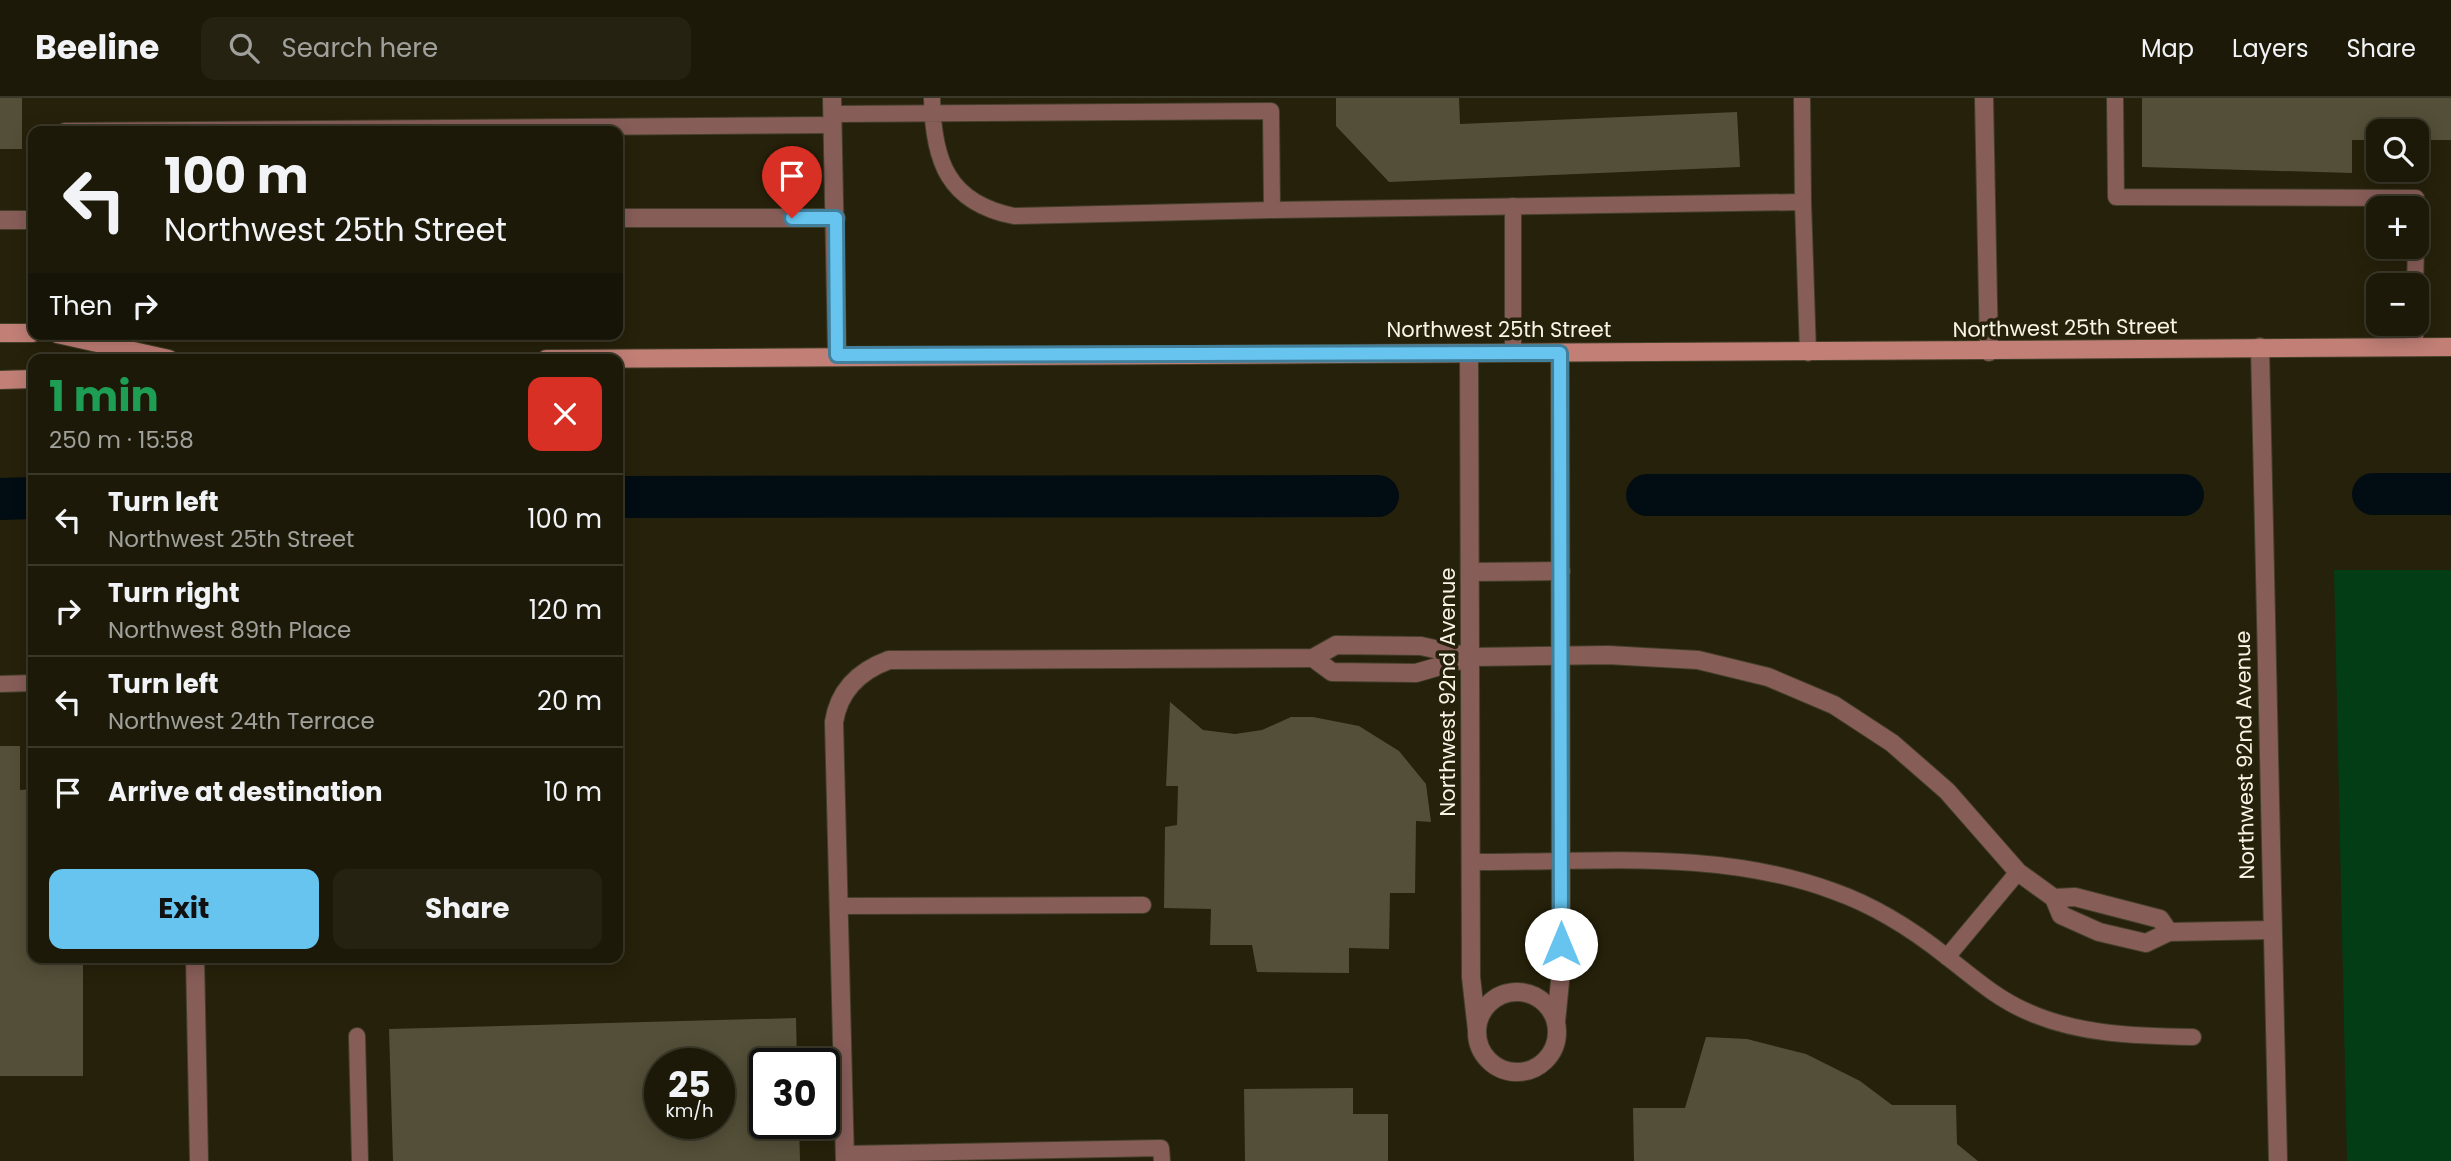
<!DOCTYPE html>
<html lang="en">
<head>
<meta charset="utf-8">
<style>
  body { margin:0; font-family:Poppins,sans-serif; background:#252212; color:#f1f3f6; height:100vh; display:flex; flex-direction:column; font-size:26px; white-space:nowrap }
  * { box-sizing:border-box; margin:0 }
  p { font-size:23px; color:#a0a09c }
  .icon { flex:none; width:38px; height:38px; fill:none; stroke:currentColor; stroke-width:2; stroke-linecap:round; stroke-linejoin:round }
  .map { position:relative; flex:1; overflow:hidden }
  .details { position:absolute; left:28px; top:256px; width:595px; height:609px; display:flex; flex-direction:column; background:#1c1908; border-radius:14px; box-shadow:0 4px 18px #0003,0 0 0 2px #3a3829 }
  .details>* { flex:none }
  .hud { position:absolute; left:28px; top:28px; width:595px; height:214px; border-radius:14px; box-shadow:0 4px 18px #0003,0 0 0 2px #3a3829; background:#1c1908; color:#f1f3f6; overflow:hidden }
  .fabs { position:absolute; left:2366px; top:21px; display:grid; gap:14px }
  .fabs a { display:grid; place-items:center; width:63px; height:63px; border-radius:14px; background:#1c1908; box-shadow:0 4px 18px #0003,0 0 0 2px #3a3829; font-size:35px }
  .speed { position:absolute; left:644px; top:950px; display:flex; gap:14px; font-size:35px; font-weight:700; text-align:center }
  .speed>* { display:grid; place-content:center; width:91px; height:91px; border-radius:50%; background:#1c1908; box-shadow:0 4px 18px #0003,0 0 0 2px #3a3829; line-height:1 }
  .speed small { font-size:18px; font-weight:400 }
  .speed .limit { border:4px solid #111; border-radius:10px; background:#fff; color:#111 }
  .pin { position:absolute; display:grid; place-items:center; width:60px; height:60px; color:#fff; margin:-72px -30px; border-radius:50% 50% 50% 0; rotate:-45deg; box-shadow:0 0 7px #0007 }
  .pin .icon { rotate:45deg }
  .me { position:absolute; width:77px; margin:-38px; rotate:0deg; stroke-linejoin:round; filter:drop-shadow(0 0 5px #0008) }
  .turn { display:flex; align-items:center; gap:24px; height:147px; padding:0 21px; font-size:32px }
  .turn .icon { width:91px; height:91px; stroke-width:2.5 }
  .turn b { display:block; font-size:49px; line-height:60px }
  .then { display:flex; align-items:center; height:66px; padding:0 21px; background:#0003; gap:14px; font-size:26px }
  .round { display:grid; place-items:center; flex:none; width:74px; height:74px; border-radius:14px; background:#252212 }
  .head { display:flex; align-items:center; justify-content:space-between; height:119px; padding:0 21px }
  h1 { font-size:42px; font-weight:700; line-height:52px; color:#1e9e55 }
  .button { display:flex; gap:14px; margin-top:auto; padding:14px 21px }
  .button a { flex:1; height:80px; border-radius:14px; background:#66c4ef; color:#111; font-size:28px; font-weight:700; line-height:80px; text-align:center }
  .button a+a { background:#252212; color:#f1f3f6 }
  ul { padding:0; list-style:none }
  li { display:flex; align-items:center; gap:21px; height:91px; padding:0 21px; border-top:2px solid #3a3829 }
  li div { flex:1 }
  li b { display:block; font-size:26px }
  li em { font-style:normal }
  header { display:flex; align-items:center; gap:42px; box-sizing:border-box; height:98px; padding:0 35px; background:#1c1908; border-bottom:2px solid #3a3829 }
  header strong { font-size:33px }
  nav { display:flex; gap:38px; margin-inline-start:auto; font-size:24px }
  .search { width:490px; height:63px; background:#252212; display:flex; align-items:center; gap:18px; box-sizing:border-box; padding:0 24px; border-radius:14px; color:#a0a09c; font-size:26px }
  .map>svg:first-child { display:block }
  .green { fill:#033d16 }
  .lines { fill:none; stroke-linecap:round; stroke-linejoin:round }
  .canal { stroke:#020c13; stroke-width:42 }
  .building { fill:#544f38; fill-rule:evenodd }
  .service-casing { stroke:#433f29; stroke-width:18 }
  .minor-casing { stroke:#433f29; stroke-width:20 }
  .tertiary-casing { stroke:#433f29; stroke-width:20 }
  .secondary-casing { stroke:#433f29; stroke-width:20 }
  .service { stroke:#875d58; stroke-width:16 }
  .minor { stroke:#875d58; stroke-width:18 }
  .tertiary { stroke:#875d58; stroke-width:18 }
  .secondary { stroke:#c17f76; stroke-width:18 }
  .route-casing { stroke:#427f9b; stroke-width:18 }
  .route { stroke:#66c4ef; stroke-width:12 }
  .labels { text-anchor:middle; stroke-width:7; stroke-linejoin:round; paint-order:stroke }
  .street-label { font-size:21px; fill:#f8f5e7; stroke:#26210a }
</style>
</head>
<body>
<header>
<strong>Beeline</strong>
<div class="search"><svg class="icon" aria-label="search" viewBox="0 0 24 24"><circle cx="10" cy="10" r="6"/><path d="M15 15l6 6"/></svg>Search here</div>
<nav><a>Map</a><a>Layers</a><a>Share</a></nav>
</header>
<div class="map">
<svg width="2451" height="1063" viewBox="0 0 2451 1063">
  <rect width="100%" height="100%" fill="#26210a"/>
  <path class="green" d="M 2334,472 L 2451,472 L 2451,1063 L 2347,1063 Z"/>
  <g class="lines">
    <g class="canal">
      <path d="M 2373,396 L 2451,396"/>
      <path d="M 1647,397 L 2183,397"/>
      <path d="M 618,399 L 1378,398"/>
      <path d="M 0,401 L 33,400"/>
    </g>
  </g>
  <g class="building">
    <rect x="0" y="0" width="22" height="51"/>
    <path d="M 1336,0 L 1459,0 L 1460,26 L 1737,14 L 1740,69 L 1389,84 L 1336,28 Z"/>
    <path d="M 2142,0 L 2451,0 L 2451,42 L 2417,42 L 2417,33 L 2378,33 L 2378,42 L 2352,42 L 2352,75 L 2142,69 Z"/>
    <path d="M 1170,604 L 1203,632 L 1235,636 L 1262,632 L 1291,619 L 1313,619 L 1359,628 L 1399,653 L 1426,686 L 1431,724 L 1416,723 L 1415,795 L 1390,795 L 1389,851 L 1349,850 L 1349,875 L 1257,874 L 1252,847 L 1210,847 L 1211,811 L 1164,810 L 1165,729 L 1177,727 L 1178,688 L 1166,688 Z"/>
    <path d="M 0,648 L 20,648 L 20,692 L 33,691 L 33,859 L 83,859 L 83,978 L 0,978 Z"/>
    <path d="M 796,920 L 797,966 L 765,966 L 765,1026 L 799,1026 L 800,1063 L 393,1063 L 389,931 ZM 660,966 L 719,966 L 719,1026 L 660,1026 Z"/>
    <path d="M 1706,939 L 1747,941 L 1806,956 L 1860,983 L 1892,1007 L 1956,1007 L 1957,1046 L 1978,1063 L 1634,1063 L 1633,1010 L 1685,1010 Z"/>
    <path d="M 1353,990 L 1353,1016 L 1388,1016 L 1388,1063 L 1245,1063 L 1244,991 Z"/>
  </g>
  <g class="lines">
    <g class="service-casing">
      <g id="service">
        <path d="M 2115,0 L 2116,99 L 2416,100 L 2416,110"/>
        <path d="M 1802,2 L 1803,104"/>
        <path d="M 833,16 L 1271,13 L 1272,112 L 1014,118 C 948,105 933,63 932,0"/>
        <path d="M 65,33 L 833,27"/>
        <path d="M 1513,108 L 1513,255"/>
        <path d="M 1272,112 L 1803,104 L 1808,255"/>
        <path d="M 2415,187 L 2416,149"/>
        <path d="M 2415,249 L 2415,226"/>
        <path d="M 0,586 L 33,585"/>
        <path d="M 1470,764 C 1591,765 1717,750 1833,793 C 1876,808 1912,831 1947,859 C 1973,879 1996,900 2026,913 C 2078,937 2137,938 2193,939"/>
        <path d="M 838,808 L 1143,807"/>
        <path d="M 1947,859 L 2018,774"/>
        <path d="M 357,938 L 360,1063"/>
        <path d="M 844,1056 L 1161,1050 L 1162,1063"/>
      </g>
    </g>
    <g class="minor-casing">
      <g id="minor">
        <path d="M 832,0 L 837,257"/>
        <path d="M 1984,0 L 1989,254"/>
        <path d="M 618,120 L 836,120"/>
        <path d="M 0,122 L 33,122"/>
        <path d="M 1469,255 L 1471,879 L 1477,932"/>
        <path d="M 1471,474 L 1561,473"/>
        <path d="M 1313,560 L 1332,574 L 1416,575 L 1468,560"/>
        <path d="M 2054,800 L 2075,799 L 2160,821 L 2169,834"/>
        <circle cx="1517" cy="934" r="40"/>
        <path d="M 1556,924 L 1561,873 L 1560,255"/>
        <path d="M 845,1063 L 834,624 C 839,592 859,573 889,562 L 1313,560 L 1336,547 L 1421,548 L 1471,559 L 1608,557 L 1698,562 L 1768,579 L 1834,607 L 1892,645 L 1947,693 L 2018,774 L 2054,800 L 2061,817 L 2099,834 L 2146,845 L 2169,834 L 2272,832"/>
      </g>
    </g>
    <g class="tertiary-casing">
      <g id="tertiary">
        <path d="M 2260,249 L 2278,1063"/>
        <path d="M 195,859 L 199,1063"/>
      </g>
    </g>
    <g class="secondary-casing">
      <g id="secondary">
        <path d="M 0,235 L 33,235"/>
        <path d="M 57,236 L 169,261"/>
        <path d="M 546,261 L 2451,249"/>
        <path d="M 0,282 L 33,281"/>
      </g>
    </g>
    <use href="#service" class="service"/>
    <use href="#minor" class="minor"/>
    <use href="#tertiary" class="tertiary"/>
    <use href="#secondary" class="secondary"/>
  </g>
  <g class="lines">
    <g class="route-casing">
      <path id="route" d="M 792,120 L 836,120 L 837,257 L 1560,255 L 1561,846"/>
    </g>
    <use href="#route" class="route"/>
  </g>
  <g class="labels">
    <g class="street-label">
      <text transform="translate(2065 230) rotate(-1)" y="7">Northwest 25th Street</text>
      <text x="1499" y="239">Northwest 25th Street</text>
      <text transform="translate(1448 594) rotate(-90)" y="7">Northwest 92nd Avenue</text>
      <text transform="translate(2245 657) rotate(-91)" y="7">Northwest 92nd Avenue</text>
    </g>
  </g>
</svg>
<div class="fabs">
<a><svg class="icon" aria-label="search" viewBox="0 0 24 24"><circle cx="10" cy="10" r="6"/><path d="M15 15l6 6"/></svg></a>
<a>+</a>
<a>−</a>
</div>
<div class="speed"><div>25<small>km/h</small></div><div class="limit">30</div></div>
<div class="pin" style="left:792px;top:120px;background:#d93025"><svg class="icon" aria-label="arrive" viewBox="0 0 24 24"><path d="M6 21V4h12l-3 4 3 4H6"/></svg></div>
<svg class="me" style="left:1561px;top:846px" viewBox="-20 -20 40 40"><circle r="19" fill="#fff"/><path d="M0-13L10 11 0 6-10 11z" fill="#66c4ef"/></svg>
<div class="hud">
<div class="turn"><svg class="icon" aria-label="left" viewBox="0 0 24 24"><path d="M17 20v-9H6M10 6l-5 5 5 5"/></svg><div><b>100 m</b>Northwest 25th Street</div></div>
<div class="then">Then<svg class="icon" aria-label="right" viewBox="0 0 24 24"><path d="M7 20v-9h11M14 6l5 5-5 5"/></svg></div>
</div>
<section class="details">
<div class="head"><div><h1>1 min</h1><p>250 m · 15:58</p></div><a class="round" style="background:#d93025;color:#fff"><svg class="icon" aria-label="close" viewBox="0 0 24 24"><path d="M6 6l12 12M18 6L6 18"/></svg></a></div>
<ul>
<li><svg class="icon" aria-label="left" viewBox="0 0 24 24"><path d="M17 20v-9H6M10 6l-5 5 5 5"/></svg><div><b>Turn left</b><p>Northwest 25th Street</p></div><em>100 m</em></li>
<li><svg class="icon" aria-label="right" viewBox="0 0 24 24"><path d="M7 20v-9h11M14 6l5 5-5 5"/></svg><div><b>Turn right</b><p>Northwest 89th Place</p></div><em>120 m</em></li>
<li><svg class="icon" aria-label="left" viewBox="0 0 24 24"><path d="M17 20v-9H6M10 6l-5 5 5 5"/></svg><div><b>Turn left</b><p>Northwest 24th Terrace</p></div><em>20 m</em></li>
<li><svg class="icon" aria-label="arrive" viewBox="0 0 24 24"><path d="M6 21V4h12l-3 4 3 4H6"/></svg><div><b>Arrive at destination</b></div><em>10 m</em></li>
</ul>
<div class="button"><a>Exit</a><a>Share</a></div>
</section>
</div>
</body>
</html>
